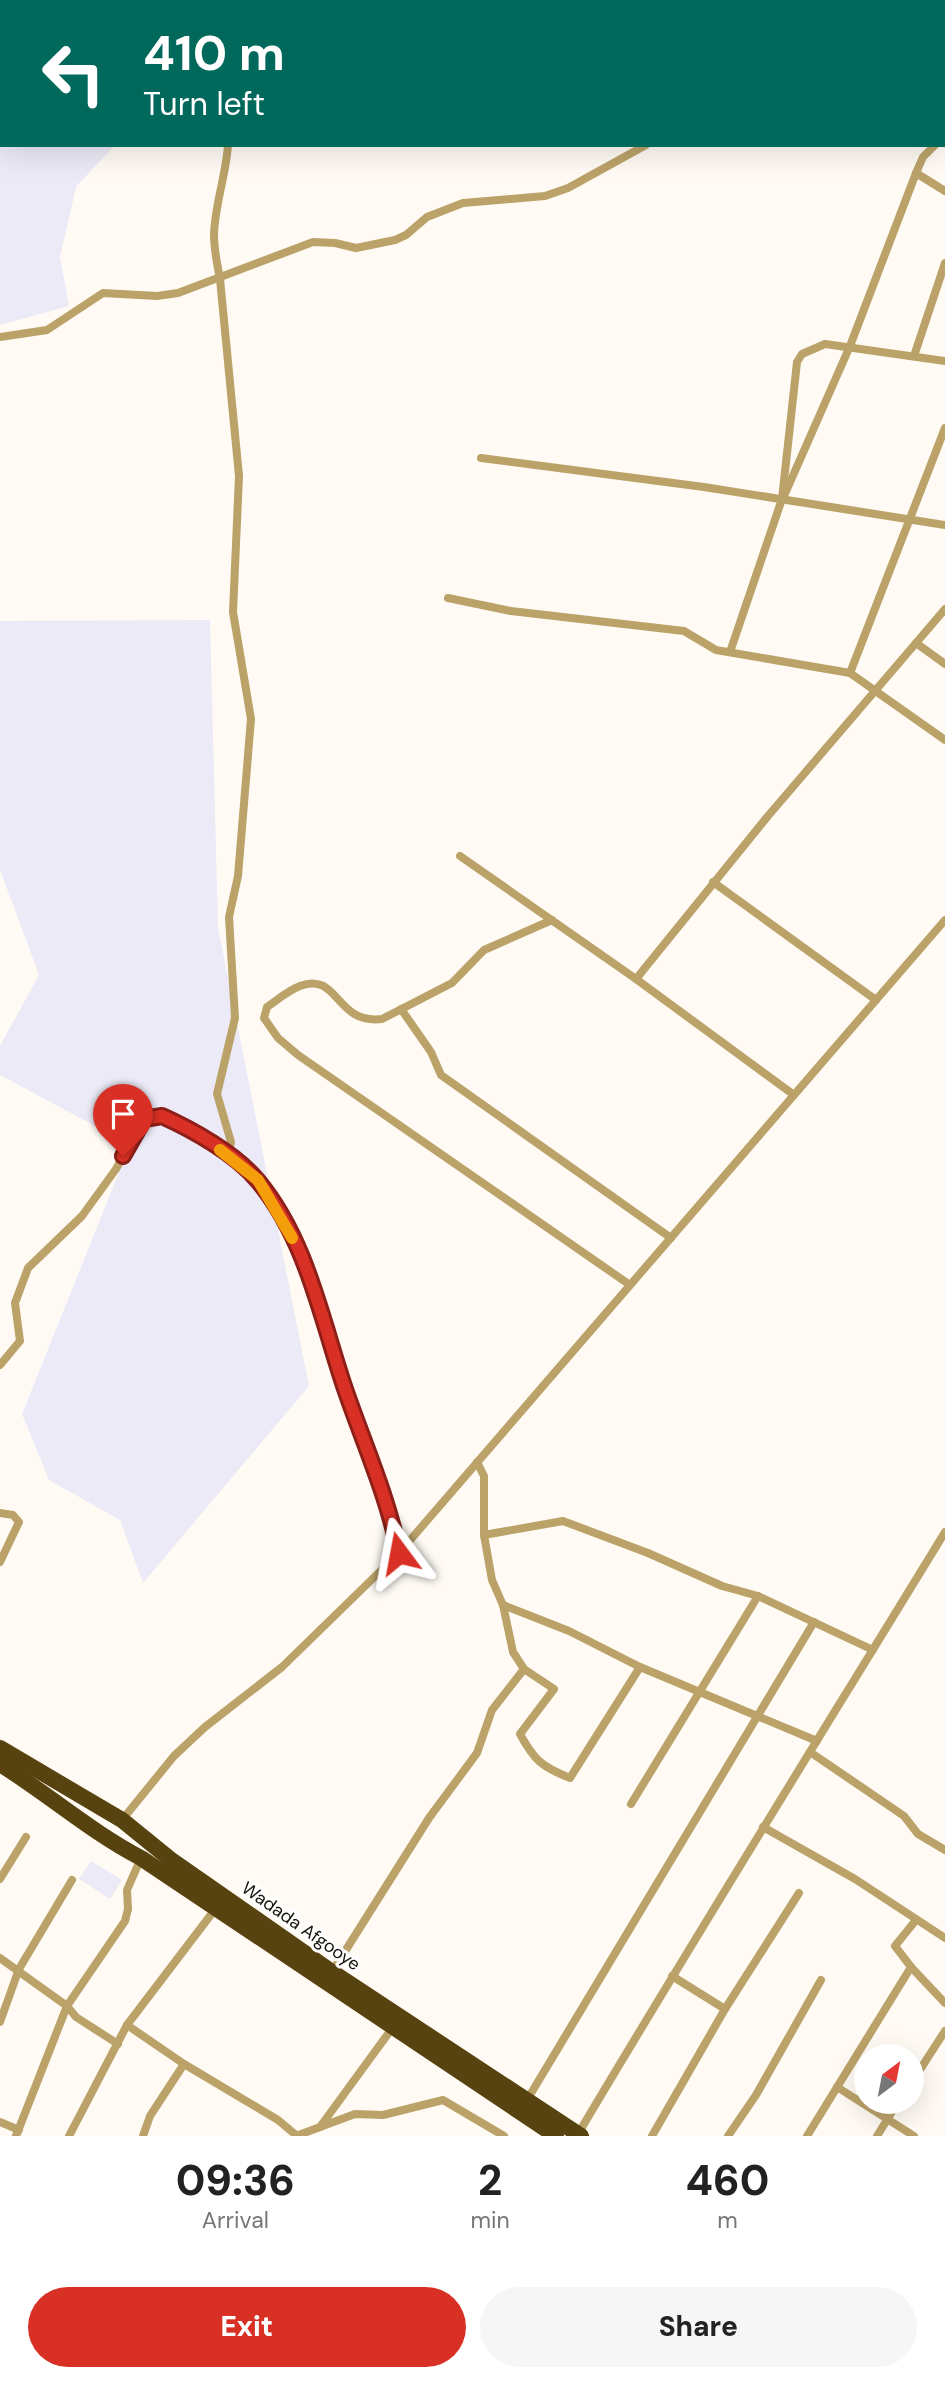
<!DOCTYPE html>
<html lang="en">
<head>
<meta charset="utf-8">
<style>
  body { margin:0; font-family:"DM Sans",sans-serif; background:#f6f6f6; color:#222; height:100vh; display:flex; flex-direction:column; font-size:26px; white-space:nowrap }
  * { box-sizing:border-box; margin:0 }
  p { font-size:23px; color:#767676 }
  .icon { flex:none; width:38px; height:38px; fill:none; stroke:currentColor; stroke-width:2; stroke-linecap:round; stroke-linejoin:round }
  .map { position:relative; height:2136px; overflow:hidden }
  .details { display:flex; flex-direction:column; background:#fff; flex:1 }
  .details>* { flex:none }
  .hud { position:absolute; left:0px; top:0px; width:945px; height:147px; box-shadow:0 7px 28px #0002; background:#00695c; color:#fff; overflow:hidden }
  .needle { width:46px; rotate:32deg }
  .buttons { position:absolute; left:854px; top:2044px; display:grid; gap:14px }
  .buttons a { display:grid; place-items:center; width:70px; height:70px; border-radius:50%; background:#fff; box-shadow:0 7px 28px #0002; font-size:35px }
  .pin { position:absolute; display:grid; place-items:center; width:60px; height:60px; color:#fff; margin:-72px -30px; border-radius:50% 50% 50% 0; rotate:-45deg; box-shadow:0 0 7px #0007 }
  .pin .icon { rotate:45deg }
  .me { position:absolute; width:77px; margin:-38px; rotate:347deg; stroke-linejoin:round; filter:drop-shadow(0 0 5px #0008) }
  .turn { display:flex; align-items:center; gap:24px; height:147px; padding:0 28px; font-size:32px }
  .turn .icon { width:91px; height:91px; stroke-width:2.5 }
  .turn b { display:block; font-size:49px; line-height:60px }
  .eta { display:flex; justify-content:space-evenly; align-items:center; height:119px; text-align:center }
  .eta b { font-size:42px; font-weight:800; line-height:49px }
  .primary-button { display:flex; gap:14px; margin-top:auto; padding:14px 28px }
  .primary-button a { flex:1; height:80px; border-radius:42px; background:#d93025; color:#fff; font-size:28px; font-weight:800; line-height:80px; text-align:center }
  .primary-button a+a { background:#f6f6f6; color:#222 }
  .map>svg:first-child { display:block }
  .green { fill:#ebeaf6 }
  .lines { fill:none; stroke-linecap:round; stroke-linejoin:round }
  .street { stroke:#bba269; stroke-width:8 }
  .highway { stroke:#57430f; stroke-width:16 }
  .route-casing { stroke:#8d1f18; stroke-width:18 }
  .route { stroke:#d93025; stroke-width:12 }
  .slow { stroke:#f59e0b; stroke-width:12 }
  .labels { text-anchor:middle; stroke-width:6; stroke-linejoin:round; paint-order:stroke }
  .street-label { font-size:18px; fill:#17140d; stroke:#fff }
</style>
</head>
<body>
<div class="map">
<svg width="945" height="2136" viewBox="0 0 945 2136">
  <rect width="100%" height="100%" fill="#fffbf4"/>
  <g class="green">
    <path d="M 0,0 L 214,2 L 2,2 L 2,145 L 115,145 L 76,187 L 60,257 L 69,306 L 0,325 Z"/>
    <path d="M 210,620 L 218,927 L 309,1386 L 143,1583 L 120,1520 L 49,1480 L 22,1414 L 130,1145 L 0,1075 L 0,1046 L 39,975 L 0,870 L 0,621 Z"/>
    <path d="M 91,1861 L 122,1880 L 110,1899 L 79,1879 Z"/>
  </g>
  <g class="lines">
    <g class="street">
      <path d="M 469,0 L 472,2"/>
      <path d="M 556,0 L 559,2"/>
      <path d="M 237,2 L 237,0"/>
      <path d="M 519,2 L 527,0"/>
      <path d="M 943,139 L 945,137"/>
      <path d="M 228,145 C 226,175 215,204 214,234 C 214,250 217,264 220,279 L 239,476 L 233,612 L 251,719 L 238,876 L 229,917 L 235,1018 L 217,1094 L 231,1142 L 228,1156"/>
      <path d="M 916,173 L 945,191"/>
      <path d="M 0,337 L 47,330 L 103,293 L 157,296 L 178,293 L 313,242 L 335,243 L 356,248 L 395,240 L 406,235 L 427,217 L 463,203 L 545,196 L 568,188 L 646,145"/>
      <path d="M 914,356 L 945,263"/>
      <path d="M 481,458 L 704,487 L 945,525"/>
      <path d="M 784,496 L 850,346 L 916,173 L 923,157 L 935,145"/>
      <path d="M 448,598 L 511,611 L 684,631 L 716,650 L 850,673 L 945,740"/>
      <path d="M 945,609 L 916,643 L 945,664"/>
      <path d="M 730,652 L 782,499 L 797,362 L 802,354 L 825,344 L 945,361"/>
      <path d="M 850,673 L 945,428"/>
      <path d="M 460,856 L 636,979 L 794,1095"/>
      <path d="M 713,882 L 876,1000"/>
      <path d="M 552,920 L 484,950 L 452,983 L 382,1019 C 335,1025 339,971 300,986 C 289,990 277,1000 267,1007 L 264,1018 L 278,1038 L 298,1055 L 630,1285"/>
      <path d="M 636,979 L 768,816 L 916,643"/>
      <path d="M 401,1009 L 431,1052 L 441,1075 L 671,1238"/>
      <path d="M 0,1365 L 20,1341 L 15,1303 L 28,1268 L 82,1216 L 116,1169 L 144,1119 C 164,1111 180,1125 197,1136 C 217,1149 241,1162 257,1180 C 305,1232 322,1320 344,1385 C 363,1442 388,1494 399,1553"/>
      <path d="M 477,1462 L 484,1476 L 484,1535 L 492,1580 L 503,1605 L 513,1652 L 524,1669 L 554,1689 L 520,1734 C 534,1760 542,1767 570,1778 L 640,1667"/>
      <path d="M 0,1513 L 13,1515 L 19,1522 L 0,1562"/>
      <path d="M 484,1535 L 563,1521 L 648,1553 L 722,1586 L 758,1596 L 873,1650"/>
      <path d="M 503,1605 L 569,1631 L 640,1667 L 817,1741"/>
      <path d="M 810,1752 L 904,1816 L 918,1834 L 945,1850"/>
      <path d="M 631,1804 L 758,1596"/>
      <path d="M 122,1820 L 174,1756 L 205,1727 L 282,1667 L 399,1553 L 945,920"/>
      <path d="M 763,1827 L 855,1879 L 945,1938"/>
      <path d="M 0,1879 L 26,1837"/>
      <path d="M 0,1958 L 67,2006 L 125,1921 L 128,1909 L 127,1890 L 141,1858"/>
      <path d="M 911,1967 L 945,2003"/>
      <path d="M 332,1972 L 429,1818 L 477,1753 L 492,1710 L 524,1669"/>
      <path d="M 672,1976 L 725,2009"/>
      <path d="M 67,2006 L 76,2017 L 118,2044"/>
      <path d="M 0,2022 L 19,1969 L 72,1880"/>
      <path d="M 127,2025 L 184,2064 L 150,2116 L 143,2136"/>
      <path d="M 184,2064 L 278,2120 L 296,2135"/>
      <path d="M 912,2082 L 945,2031"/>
      <path d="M 837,2087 L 914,2136"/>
      <path d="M 527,2100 L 814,1622"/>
      <path d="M 0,2122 L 19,2130"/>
      <path d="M 320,2127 L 355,2114 L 383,2115 L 443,2100 L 504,2136"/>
      <path d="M 578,2134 C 698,1932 822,1733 945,1532"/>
      <path d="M 16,2136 L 67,2006"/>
      <path d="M 69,2136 L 127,2025 L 216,1908"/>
      <path d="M 296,2136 L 320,2127 L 393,2027"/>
      <path d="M 652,2136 L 725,2009 L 799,1893"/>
      <path d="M 728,2136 L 756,2095 L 821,1980"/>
      <path d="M 807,2136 L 911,1967 L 895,1946 L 916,1920"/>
      <path d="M 877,2136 L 898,2102"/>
    </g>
    <g class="highway">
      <path d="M 0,1748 L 122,1820 L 170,1859 L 332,1972 L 581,2136"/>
      <path d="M 0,1764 C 48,1794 91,1832 141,1858 L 556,2136"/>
    </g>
  </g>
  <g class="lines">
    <g class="route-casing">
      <path id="route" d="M 123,1156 L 144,1119 L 162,1116 C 193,1130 236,1154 258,1181 C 306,1239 321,1317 344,1386 C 363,1442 387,1494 399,1553"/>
    </g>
    <use href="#route" class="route"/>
    <path class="slow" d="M 220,1150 L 258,1180 L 292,1238"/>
  </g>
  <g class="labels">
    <g class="street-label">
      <text transform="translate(301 1926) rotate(35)" y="6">Wadada Afgooye</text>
    </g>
  </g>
</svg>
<div class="buttons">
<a><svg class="needle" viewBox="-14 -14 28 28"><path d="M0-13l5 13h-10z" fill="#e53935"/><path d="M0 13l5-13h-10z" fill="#767676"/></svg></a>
</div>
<div class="pin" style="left:123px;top:1156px;background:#d93025"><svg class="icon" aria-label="arrive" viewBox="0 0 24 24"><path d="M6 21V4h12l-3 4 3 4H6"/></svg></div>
<svg class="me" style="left:399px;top:1553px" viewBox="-20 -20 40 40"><path d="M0-17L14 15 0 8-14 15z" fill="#d93025" stroke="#fff" stroke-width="4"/></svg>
<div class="hud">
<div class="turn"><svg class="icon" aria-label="left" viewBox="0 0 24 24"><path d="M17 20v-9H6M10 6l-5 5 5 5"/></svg><div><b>410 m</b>Turn left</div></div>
</div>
</div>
<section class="details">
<div class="eta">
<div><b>09:36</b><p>Arrival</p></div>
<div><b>2</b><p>min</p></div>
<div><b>460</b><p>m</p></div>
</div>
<div class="primary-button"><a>Exit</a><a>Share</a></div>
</section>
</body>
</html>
